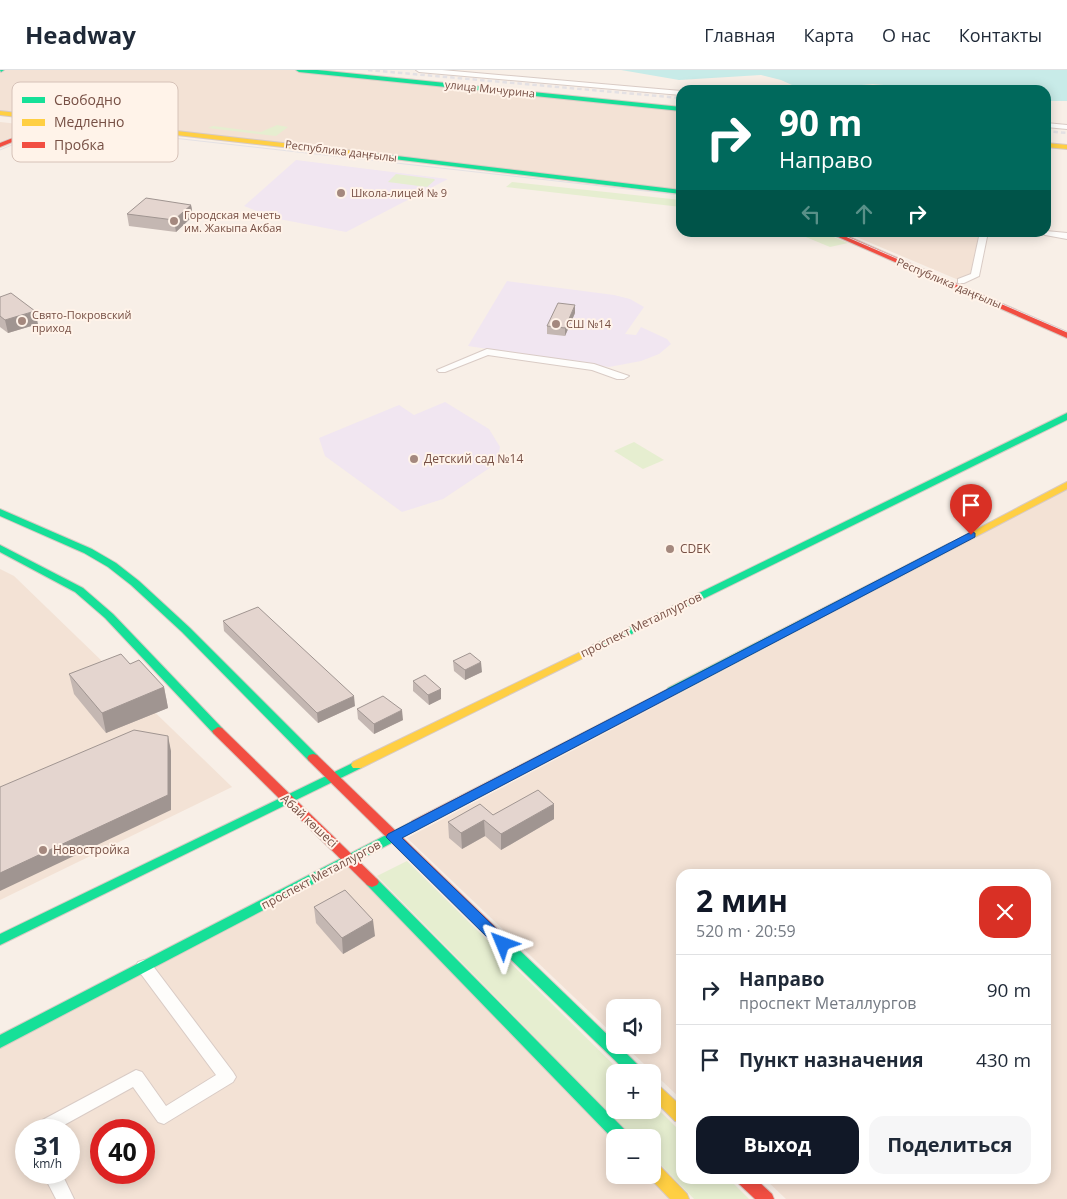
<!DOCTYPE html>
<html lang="ru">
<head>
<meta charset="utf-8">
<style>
  body { margin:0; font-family:"Open Sans",sans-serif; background:#f6f6f7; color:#1f2937; height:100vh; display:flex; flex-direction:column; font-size:19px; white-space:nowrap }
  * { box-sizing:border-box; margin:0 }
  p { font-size:16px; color:#747a83 }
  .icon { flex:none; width:28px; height:28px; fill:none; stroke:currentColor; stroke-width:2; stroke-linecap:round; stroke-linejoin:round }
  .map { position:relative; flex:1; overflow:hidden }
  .panel { position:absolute; left:676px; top:799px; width:375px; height:315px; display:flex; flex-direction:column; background:#fff; border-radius:15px; box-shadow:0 2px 12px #0003 }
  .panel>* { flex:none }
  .guide { position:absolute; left:676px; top:15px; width:375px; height:152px; border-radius:15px; box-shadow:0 2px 12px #0003; background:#00695c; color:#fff; overflow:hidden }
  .fabs { position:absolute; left:606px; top:929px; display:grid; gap:10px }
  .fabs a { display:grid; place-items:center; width:55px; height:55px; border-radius:10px; background:#fff; box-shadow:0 2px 12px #0003; font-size:25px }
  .speed { position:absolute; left:15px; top:1049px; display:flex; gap:10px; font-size:25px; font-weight:700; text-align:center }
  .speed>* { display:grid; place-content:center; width:65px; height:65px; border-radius:50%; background:#fff; box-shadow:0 2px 12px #0003; line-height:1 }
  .speed small { font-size:12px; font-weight:400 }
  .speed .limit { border:8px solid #d22; background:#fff; color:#111 }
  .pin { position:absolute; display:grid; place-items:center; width:42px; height:42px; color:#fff; margin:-51px -21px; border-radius:50% 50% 50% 0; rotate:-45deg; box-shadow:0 0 5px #0007 }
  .pin .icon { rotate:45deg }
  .me { position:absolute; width:55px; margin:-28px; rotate:314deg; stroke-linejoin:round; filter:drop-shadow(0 0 4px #0008) }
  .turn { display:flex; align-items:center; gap:18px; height:105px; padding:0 20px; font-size:22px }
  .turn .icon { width:65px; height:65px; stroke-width:2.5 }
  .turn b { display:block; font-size:35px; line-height:42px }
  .lanes { display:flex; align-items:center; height:48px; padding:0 20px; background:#0003; justify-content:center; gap:25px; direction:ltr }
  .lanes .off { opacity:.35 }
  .round { display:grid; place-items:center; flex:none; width:52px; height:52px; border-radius:15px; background:#f6f6f7 }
  .overview { display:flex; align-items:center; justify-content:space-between; height:85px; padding:0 20px }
  h1 { font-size:30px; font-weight:700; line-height:38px; color:#111827 }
  .cta { display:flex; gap:10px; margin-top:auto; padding:10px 20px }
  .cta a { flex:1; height:58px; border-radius:15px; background:#111827; color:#fff; font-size:20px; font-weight:700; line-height:58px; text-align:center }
  .cta a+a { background:#f6f6f7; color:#1f2937 }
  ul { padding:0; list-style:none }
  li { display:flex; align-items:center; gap:15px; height:70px; padding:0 20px; border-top:1px solid #e0e1e3 }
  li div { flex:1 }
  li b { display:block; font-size:19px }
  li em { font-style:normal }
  header { display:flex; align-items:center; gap:30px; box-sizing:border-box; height:70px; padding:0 25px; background:#fff; border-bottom:1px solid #e0e1e3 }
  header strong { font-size:24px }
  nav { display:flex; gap:28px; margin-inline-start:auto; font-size:18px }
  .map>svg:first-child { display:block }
  .residential { fill:#f3e2d5; fill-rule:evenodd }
  .education { fill:#f1e6f1 }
  .green { fill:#e6eed0 }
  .water { fill:#c8ebe8 }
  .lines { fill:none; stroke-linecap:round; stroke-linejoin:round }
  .street-casing { stroke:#d9cbc5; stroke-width:2 }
  .fast-casing { stroke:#d8cac3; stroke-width:2 }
  .slow-casing { stroke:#d8cac3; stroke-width:2 }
  .jam-casing { stroke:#d8cac3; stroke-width:2 }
  .street { fill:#fefdfb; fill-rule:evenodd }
  .fast { fill:#16e098; fill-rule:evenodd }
  .slow { fill:#ffcf43; fill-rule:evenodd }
  .jam { fill:#f24e42; fill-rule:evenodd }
  .tram { stroke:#e4e1e4; stroke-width:1 }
  .rail { stroke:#e4e1e4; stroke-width:2.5; stroke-dasharray:4.5 3; stroke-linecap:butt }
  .wall { fill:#c4b7b2 }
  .shaded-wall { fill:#a09591 }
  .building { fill:#e4d5cf; stroke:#a09591 }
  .route { fill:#1a73e8; stroke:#114b97 }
  .poi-dot { fill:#a4887e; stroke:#fff3e9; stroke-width:2 }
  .labels { text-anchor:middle; stroke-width:4; stroke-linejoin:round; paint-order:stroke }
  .far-street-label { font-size:11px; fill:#775045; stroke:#fff3e9 }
  .far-poi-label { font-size:11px; fill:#775045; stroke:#fff3e9; text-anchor:start }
  .poi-label { font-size:12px; fill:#775045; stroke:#fff3e9; text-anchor:start }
  .street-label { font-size:12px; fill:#775045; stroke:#fff3e9 }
  .key { fill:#fff3e9; stroke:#d6c2b8; stroke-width:1 }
  .key-label { font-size:14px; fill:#775045 }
</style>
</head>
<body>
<header>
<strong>Headway</strong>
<nav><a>Главная</a><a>Карта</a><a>О нас</a><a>Контакты</a></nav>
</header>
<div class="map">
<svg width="1067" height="1129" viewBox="0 0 1067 1129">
  <rect width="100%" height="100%" fill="#f8efe7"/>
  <g class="residential">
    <path d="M 0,0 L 300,0 L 681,38 L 681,121 L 0,42 Z"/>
    <path d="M 0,52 L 37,56 L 0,72 Z"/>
    <path d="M 847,163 L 984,163 L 975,206 L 961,211 Z"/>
    <path d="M 1067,419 L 1067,1129 L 786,1129 L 765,1109 L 1046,1109 L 1046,804 L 681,804 L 681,1029 L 624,975 L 652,975 L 652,938 L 615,938 L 615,966 L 407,768 Z"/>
    <path d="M 0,499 L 14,506 L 232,717 L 0,830 Z"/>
    <path d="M 351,790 L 615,1068 L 615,1105 L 652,1105 L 681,1129 L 0,1129 L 0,972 ZM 26,1060 L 69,1060 L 69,1102 L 26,1102 ZM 101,1060 L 144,1060 L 144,1102 L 101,1102 Z"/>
  </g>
  <g class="education">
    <path d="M 296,90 L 448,109 L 346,162 L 274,148 L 244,136 Z"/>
    <path d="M 507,211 L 614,225 L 630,229 L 644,237 L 625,264 L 636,265 L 641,257 L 667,269 L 671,274 L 659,284 L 641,291 L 609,297 L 468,276 Z"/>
    <path d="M 445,332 L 489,359 L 500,377 L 497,393 L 443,429 L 402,442 L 325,386 L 319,368 L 399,335 L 414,345 Z"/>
  </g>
  <g class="green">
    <path d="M 277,55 L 288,57 L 276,66 L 208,58 L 213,56 L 261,62 Z"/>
    <path d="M 396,104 L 434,109 L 435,110 L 427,117 L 388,112 Z"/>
    <path d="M 512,112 L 681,130 L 681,137 L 506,117 Z"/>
    <path d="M 796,163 L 824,163 L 848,173 L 830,177 Z"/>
    <path d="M 634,372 L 664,390 L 643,399 L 614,381 Z"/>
    <path d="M 407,791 L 621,1002 L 615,1002 L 615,1040 L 652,1040 L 653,1034 L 681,1062 L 681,1109 L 729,1109 L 749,1129 L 694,1129 L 653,1087 L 652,1068 L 633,1067 L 377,806 Z"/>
  </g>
  <path class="water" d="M 621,0 L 1067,0 L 1067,31 L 1046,31 L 1046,20 L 907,20 L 894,16 L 873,14 L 850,16 L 843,20 L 803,20 L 781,10 L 761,5 L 679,10 Z"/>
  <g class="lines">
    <g class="street-casing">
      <g id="street">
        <path d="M 416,0 L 442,0 L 681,21 L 681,25 L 419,2 Z"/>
        <path d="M 1046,53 L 1067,55 L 1067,59 L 1046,57 Z"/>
        <path d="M 1046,161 L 1067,163 L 1067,169 L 1029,162 Z"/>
        <path d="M 980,162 L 988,162 L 979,206 L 964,213 L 958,213 L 958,209 L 971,204 Z"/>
        <path d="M 487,279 L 594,294 L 629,306 L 624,309 L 617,309 L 592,300 L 488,285 L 445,302 L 439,302 L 437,300 Z"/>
        <path d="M 144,890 L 150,892 L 233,1002 L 236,1007 L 233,1012 L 164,1054 L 158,1052 L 133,1017 L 55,1060 L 30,1060 L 33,1055 L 136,1000 L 142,1002 L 166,1036 L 216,1005 L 138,900 L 136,896 L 138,892 Z"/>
        <path d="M 42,1102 L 61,1102 L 74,1129 L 56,1129 Z"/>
      </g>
    </g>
    <g class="fast-casing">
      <g id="fast">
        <path d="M 0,0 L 4,0 L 1,2 Z"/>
        <path d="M 296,0 L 317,0 L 681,37 L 681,41 L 299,2 Z"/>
        <path d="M 363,82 L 681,120 L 681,124 L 361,85 L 361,83 Z"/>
        <path d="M 1067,343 L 1067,350 L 599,580 L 595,581 L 589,578 L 591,576 Z"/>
        <path d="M 0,439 L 92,479 L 116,493 L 139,511 L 190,558 L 317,685 L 319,688 L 317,691 L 309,691 L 182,562 L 131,515 L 108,497 L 84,483 L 0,446 Z"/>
        <path d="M 950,473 L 954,474 L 955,476 L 954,478 L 676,624 L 668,624 L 666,621 L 668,618 Z"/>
        <path d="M 0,475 L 83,518 L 113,544 L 222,658 L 224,661 L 222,664 L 214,664 L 105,548 L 75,522 L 0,482 Z"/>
        <path d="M 357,691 L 361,692 L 363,695 L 361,698 L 0,875 L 0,864 Z"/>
        <path d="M 417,749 L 422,751 L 423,754 L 422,757 L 0,978 L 0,965 Z"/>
        <path d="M 372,807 L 377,809 L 628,1063 L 630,1068 L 615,1068 L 615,1071 L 367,815 L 365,812 L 367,809 Z"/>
        <path d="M 508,873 L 513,874 L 615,972 L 615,975 L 618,975 L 641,998 L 643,1002 L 627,1002 L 503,882 L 501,878 L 503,874 Z"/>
      </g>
    </g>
    <g class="slow-casing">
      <g id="slow">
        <path d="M 0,41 L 363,82 L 366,84 L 363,86 L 0,45 Z"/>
        <path d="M 1046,73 L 1067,75 L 1067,79 L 1046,77 Z"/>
        <path d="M 1067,412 L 1067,419 L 954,478 L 946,478 L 945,476 Z"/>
        <path d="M 595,575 L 601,578 L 599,580 L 361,698 L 353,698 L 351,695 L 353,692 Z"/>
        <path d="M 652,1012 L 657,1014 L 681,1036 L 681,1052 L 675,1051 L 652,1028 Z"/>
        <path d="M 652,1092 L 658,1094 L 687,1124 L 689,1129 L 670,1129 L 647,1105 L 652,1105 Z"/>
      </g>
    </g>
    <g class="jam-casing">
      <g id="jam">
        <path d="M 59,50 L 64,51 L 0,77 L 0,73 Z"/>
        <path d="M 827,162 L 838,162 L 1067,262 L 1067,268 Z"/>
        <path d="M 672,617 L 676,618 L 678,621 L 676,624 L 422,757 L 412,757 L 411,754 L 412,751 Z"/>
        <path d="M 218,657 L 222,658 L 377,809 L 379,812 L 377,815 L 372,817 L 367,815 L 214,664 L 212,661 Z"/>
        <path d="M 313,684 L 317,685 L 513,874 L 515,878 L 513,882 L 508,883 L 503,882 L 309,691 L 307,688 L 309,685 Z"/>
        <path d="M 737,1109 L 756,1109 L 772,1124 L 774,1129 L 755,1129 L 739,1114 Z"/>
      </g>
    </g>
    <use href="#street" class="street"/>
    <use href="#fast" class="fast"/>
    <use href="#slow" class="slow"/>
    <use href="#jam" class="jam"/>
    <g class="tram">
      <path d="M 0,80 L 50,59 L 75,57 L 681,125"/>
      <path d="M 836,162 L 1067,262"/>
    </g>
    <g class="rail">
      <path d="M 368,0 L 681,28"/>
      <path d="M 1046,61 L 1067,63"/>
    </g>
  </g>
  <g class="wall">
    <path d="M 191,135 L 193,146 L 176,162 L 129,156 L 127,144 Z"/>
    <path d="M 0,227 L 38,254 L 8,263 L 0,257 Z"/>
    <path d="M 575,243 L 565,266 L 547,264 L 547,256 Z"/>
    <path d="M 223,551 L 355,636 L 318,653 L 224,561 Z"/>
    <path d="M 453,591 L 482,602 L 465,610 L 454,601 Z"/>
    <path d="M 130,594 L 164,617 L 168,638 L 106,663 L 74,624 L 69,604 Z"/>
    <path d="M 413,611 L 441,619 L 441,629 L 429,635 L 413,621 Z"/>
    <path d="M 357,639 L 403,650 L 374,664 L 358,649 Z"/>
    <path d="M 493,745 L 554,749 L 501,780 L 485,766 L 462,779 L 449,768 L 448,752 Z"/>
    <path d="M 314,837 L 375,866 L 343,884 L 316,853 Z"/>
  </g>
  <g class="shaded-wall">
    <path d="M 191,135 L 193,146 L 176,162 L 174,150 Z"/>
    <path d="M 575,235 L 575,243 L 565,266 L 565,258 Z"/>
    <path d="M 35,241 L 38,254 L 8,263 L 5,250 Z"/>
    <path d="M 481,592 L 482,602 L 465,610 L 465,600 Z"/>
    <path d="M 164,617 L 168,638 L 106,663 L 102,643 Z"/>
    <path d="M 441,619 L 441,629 L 429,635 L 428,625 Z"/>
    <path d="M 354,626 L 355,636 L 318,653 L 317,643 Z"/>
    <path d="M 402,640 L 403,650 L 374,664 L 374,654 Z"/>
    <path d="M 168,666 L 171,681 L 171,740 L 0,821 L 0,803 Z"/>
    <path d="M 554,734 L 554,749 L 501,780 L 501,764 Z"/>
    <path d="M 484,750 L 485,766 L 462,779 L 461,763 Z"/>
    <path d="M 373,850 L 375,866 L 343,884 L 342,868 Z"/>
  </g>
  <g class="building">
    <path d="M 146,128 L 191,135 L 174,150 L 127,144 Z"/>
    <path d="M 11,223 L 35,241 L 5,250 L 0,246 L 0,227 Z"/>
    <path d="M 558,233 L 575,235 L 565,258 L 547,256 Z"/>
    <path d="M 258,537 L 354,626 L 317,643 L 223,551 Z"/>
    <path d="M 470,583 L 481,592 L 465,600 L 453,591 Z"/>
    <path d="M 121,584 L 130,594 L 139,590 L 164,617 L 102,643 L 69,604 Z"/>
    <path d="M 425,605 L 441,619 L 428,625 L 413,611 Z"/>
    <path d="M 383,626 L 402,640 L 374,654 L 357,639 Z"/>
    <path d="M 134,660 L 168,666 L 168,725 L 0,803 L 0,717 Z"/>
    <path d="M 538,720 L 554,734 L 501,764 L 484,750 L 461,763 L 448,752 L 480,734 L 493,745 Z"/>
    <path d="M 345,820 L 373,850 L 342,868 L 314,837 Z"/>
  </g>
  <path class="route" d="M 971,462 L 975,463 L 975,467 L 402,768 L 508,870 L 510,874 L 508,878 L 498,878 L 386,767 L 388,764 Z"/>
  <g class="poi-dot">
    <circle cx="341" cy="123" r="5"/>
    <circle cx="174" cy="151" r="5"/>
    <circle cx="22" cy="251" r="5"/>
    <circle cx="556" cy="254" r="5"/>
    <circle cx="414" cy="389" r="5"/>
    <circle cx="670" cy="479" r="5"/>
    <circle cx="43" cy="780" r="5"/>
  </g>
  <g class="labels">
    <g class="far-street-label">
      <text transform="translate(490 19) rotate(6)" y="4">улица Мичурина</text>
      <text transform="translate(341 81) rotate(7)" y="4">Республика даңғылы</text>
      <text transform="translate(949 213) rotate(23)" y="4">Республика даңғылы</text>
    </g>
    <g class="far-poi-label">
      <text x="351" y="127">Школа-лицей № 9</text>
      <text x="184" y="149">Городская мечеть<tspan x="184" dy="13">им. Жакыпа Акбая</tspan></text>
      <text x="32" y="249">Свято-Покровский<tspan x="32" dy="13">приход</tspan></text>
      <text x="566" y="258">СШ №14</text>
    </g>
    <g class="poi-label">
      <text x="424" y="393">Детский сад №14</text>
      <text x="680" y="483">CDEK</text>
      <text x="53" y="784">Новостройка</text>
    </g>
    <g class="street-label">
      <text transform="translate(641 555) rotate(-26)" y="4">проспект Металлургов</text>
      <text transform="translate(309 751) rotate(43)" y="4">Абай көшесі</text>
      <text transform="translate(321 805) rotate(-28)" y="4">проспект Металлургов</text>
    </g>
  </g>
  <rect x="12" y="12" width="166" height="80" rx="8" class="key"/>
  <rect x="22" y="27" width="23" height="6" fill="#16e098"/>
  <rect x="22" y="49" width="23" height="7" fill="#ffcf43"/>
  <rect x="22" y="72" width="23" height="6" fill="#f24e42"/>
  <g class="key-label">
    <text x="54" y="35">Свободно</text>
    <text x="54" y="57">Медленно</text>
    <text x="54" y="80">Пробка</text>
  </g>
</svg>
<div class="fabs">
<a><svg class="icon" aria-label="sound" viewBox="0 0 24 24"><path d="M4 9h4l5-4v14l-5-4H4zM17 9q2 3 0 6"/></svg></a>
<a>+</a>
<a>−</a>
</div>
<div class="speed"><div>31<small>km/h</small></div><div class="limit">40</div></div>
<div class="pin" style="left:971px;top:465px;background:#d93025"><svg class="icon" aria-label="arrive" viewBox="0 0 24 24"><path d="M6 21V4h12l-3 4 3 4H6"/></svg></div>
<svg class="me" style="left:503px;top:874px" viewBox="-20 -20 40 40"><path d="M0-17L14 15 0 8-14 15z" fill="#1a73e8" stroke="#fff" stroke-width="4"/></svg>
<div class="guide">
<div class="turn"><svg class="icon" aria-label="right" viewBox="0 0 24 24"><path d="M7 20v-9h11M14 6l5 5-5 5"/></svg><div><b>90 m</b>Направо</div></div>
<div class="lanes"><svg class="icon off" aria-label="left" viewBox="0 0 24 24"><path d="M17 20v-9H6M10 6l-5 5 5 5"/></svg><svg class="icon off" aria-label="ahead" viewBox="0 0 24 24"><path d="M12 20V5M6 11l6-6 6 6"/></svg><svg class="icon" aria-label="right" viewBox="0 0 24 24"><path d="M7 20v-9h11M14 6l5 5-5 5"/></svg></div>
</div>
<section class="panel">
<div class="overview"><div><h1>2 мин</h1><p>520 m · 20:59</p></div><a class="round" style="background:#d93025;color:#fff"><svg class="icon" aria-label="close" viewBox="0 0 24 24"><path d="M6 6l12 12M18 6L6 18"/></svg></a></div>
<ul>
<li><svg class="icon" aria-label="right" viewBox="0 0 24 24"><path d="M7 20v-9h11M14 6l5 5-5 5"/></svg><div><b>Направо</b><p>проспект Металлургов</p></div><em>90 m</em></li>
<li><svg class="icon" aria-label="arrive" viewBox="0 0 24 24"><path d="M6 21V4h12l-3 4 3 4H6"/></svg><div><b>Пункт назначения</b></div><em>430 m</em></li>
</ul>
<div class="cta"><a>Выход</a><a>Поделиться</a></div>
</section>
</div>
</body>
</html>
